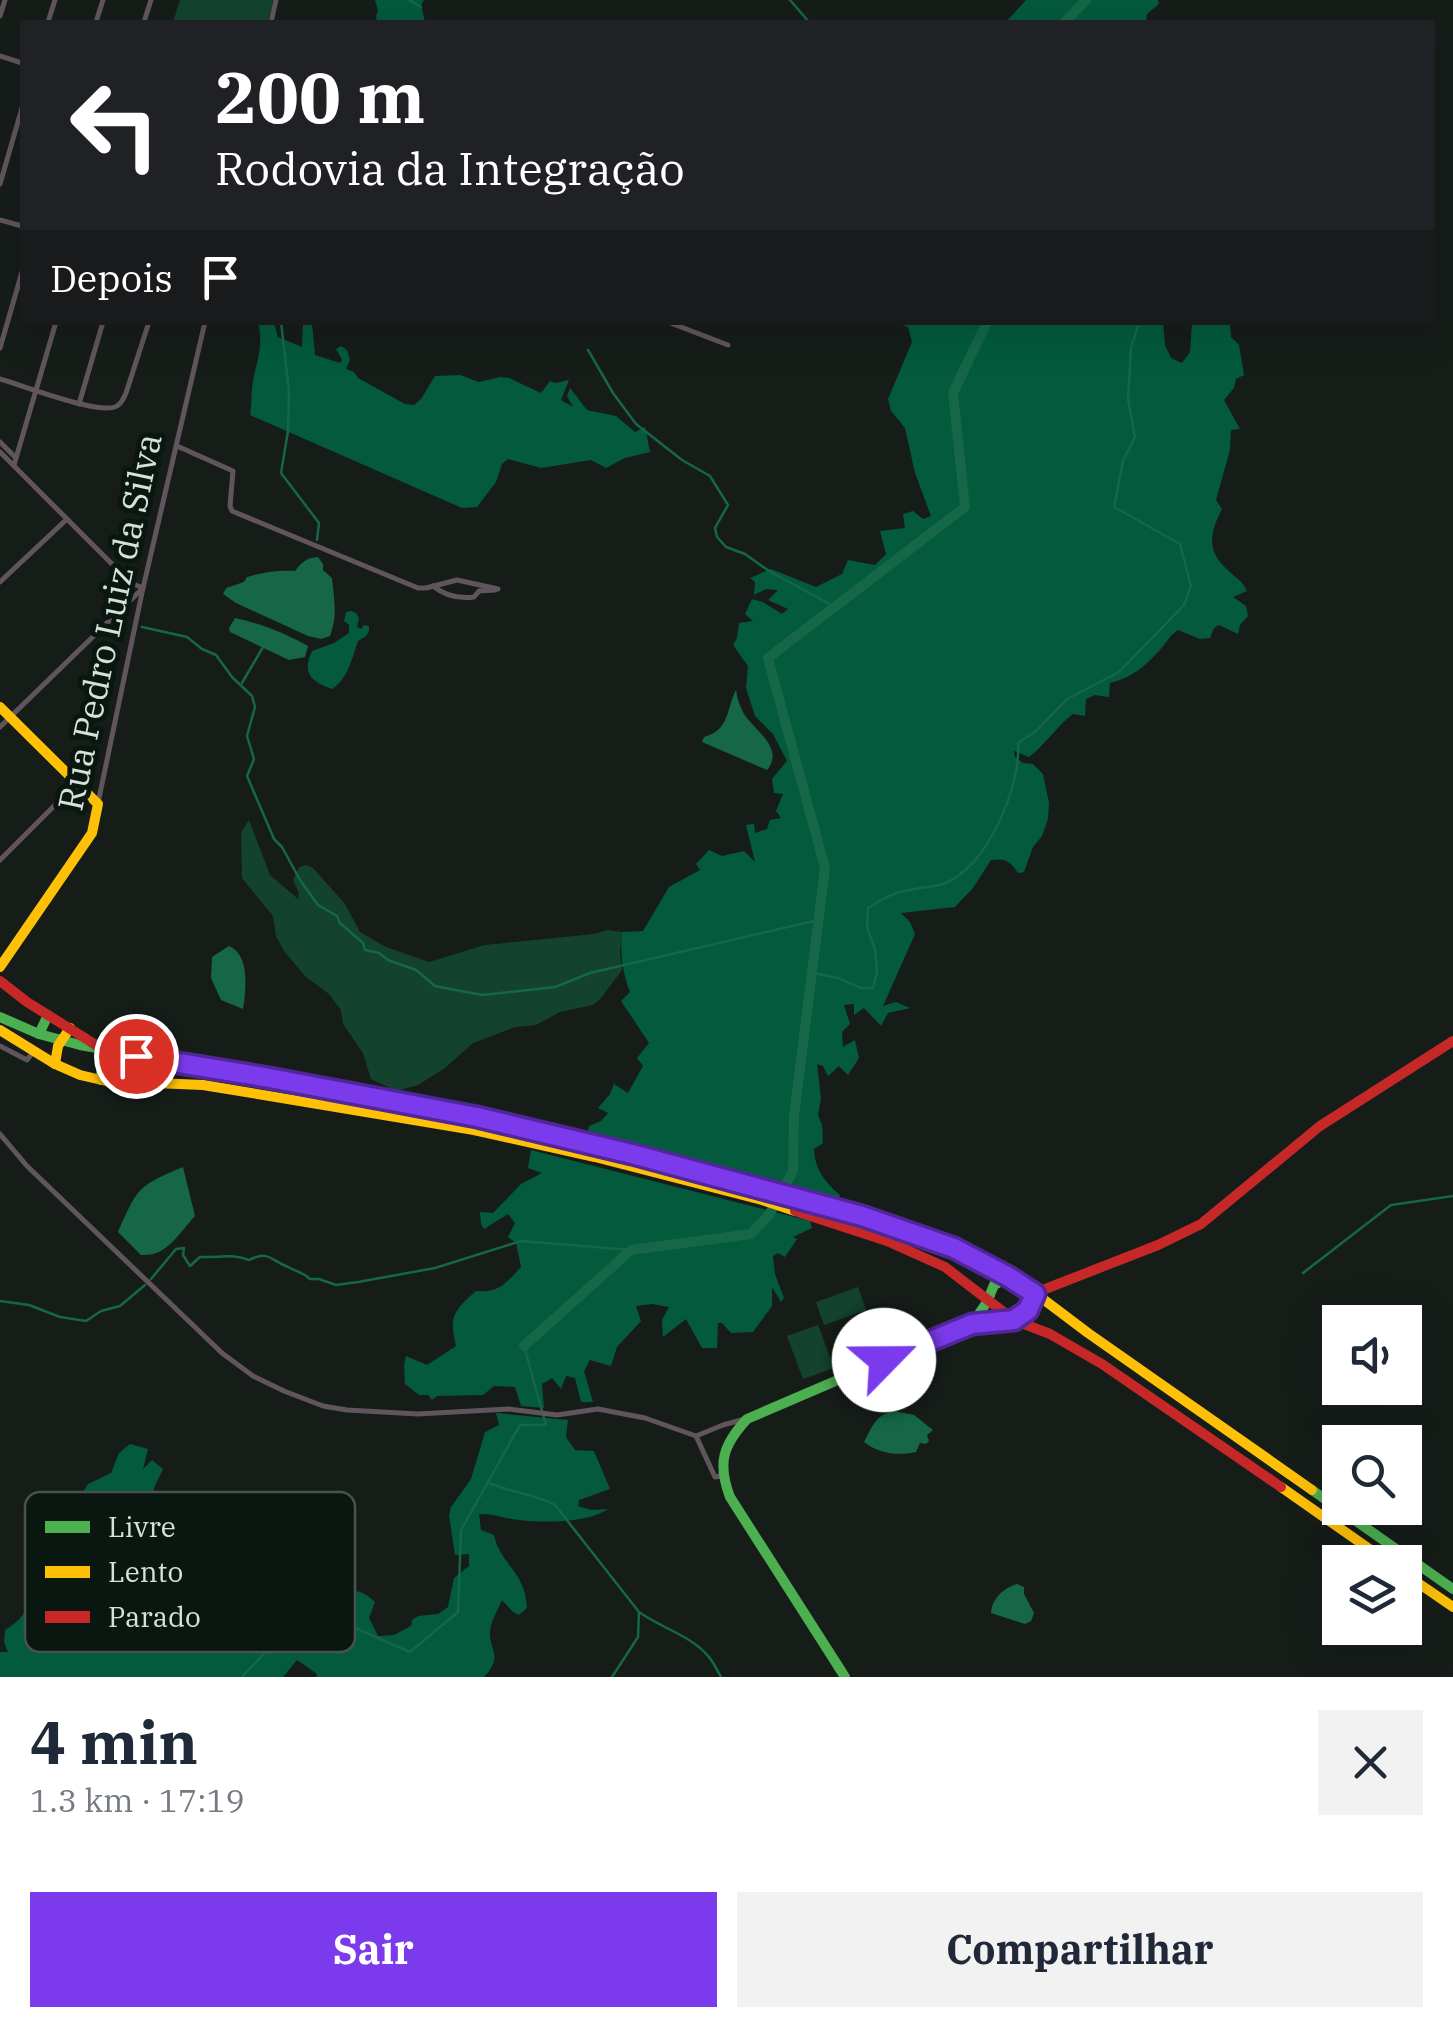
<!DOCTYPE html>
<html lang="pt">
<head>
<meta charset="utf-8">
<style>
  body { margin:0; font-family:"IBM Plex Serif",serif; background:#f2f2f3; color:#1f2937; height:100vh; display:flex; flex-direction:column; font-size:38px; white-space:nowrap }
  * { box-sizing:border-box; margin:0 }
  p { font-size:32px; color:#747a83 }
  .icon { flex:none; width:55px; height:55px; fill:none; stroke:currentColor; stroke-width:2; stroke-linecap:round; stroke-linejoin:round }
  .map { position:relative; height:1677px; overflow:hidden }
  .side { display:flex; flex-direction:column; background:#fff; flex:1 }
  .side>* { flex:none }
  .hud { position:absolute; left:20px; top:20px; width:1415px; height:305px; border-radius:0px; box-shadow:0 10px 40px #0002; background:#202124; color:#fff; overflow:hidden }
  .buttons { position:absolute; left:1322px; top:1305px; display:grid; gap:20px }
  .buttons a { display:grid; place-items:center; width:100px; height:100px; border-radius:0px; background:#fff; box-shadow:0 10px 40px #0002; font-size:50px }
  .pin { position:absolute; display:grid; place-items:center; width:85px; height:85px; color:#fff; margin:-42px; border:5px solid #fff; border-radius:50%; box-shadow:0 2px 10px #0007 }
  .me { position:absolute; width:110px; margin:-55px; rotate:67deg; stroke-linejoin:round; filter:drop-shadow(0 0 8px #0008) }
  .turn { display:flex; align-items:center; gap:35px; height:210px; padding:0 30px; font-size:45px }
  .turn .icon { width:130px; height:130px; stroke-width:2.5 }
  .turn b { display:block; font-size:70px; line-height:85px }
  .then { display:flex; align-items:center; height:95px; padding:0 30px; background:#0003; gap:20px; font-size:38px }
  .round { display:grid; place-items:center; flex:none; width:105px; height:105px; border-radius:0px; background:#f2f2f3 }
  .summary { display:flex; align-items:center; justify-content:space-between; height:170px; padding:0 30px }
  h1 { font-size:60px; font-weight:700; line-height:75px }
  .cta { display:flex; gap:20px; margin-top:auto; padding:20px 30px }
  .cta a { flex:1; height:115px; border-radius:0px; background:#7c3aed; color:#fff; font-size:40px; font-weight:700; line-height:115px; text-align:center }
  .cta a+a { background:#f2f2f3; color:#1f2937 }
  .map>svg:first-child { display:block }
  .green { fill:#13432f }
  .forest { fill:#035a3d }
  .water { fill:#156747 }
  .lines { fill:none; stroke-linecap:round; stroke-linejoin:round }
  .stream { stroke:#156747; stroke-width:2.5 }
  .river { stroke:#156747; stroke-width:10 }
  .street { stroke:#61555d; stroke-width:5 }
  .fast { stroke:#4caf50; stroke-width:10 }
  .slow { stroke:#ffc107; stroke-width:10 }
  .jam { stroke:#c62828; stroke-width:10 }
  .route-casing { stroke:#51269a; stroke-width:25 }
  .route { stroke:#7c3aed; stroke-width:18 }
  .labels { text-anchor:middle; stroke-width:10; stroke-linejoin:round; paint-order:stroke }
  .street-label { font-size:35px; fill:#d7e0db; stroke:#0a1610 }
  .key { fill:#0a1610; stroke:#48534d; stroke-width:2.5 }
  .key-label { font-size:28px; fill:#d7e0db }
</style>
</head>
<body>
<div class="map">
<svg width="1453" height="1677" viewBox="0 0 1453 1677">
  <rect width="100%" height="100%" fill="#161d19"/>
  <g class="green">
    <path d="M 180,0 L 273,0 L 268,22 L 173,22 Z"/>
    <path d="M 249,820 L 270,875 L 298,899 L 299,893 L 293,880 L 299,867 L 306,865 L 313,868 L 345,904 L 360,932 L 386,947 L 429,962 L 485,945 L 594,934 L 608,930 L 622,932 L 620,953 L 622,970 L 601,998 L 593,1005 L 560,1012 L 536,1025 L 515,1027 L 473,1043 L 445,1068 L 418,1085 L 396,1091 L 371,1079 L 363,1053 L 343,1024 L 341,1010 L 329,994 L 306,977 L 284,951 L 276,936 L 273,916 L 242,878 L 241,832 Z"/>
    <path d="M 858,1287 L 866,1310 L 824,1325 L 816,1302 Z"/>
    <path d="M 818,1325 L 834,1368 L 803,1379 L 787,1336 Z"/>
  </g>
  <g class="forest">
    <path d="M 375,0 L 424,0 L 421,5 L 425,22 L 377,22 L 376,16 L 378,11 Z"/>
    <path d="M 1026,0 L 1158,0 L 1159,4 L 1147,14 L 1146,22 L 1006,22 Z"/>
    <path d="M 258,323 L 274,323 L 278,337 L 302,347 L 303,323 L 312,323 L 315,355 L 340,363 L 342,360 L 336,349 L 341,346 L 347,350 L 350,360 L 346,369 L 354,372 L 358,378 L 405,404 L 414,405 L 421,399 L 435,376 L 460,375 L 479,382 L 500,377 L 509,378 L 541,393 L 550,381 L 556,383 L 569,380 L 561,400 L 573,407 L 567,396 L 570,388 L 587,410 L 616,416 L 635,432 L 645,427 L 650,452 L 625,458 L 606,468 L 591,460 L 541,468 L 508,459 L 502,464 L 496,482 L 477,507 L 462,508 L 250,415 C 252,404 251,392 253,381 C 257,361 264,342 258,323 Z"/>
    <path d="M 895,323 L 1163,323 L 1165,345 L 1171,358 L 1182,363 L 1190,352 L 1192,323 L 1230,323 L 1231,337 L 1239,345 L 1244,375 L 1236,379 L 1234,388 L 1224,400 L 1240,429 L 1231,430 L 1230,450 L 1216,500 L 1222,509 C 1208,536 1207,553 1231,573 C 1239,580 1243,582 1247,591 L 1233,597 L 1246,606 L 1248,616 L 1240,625 L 1238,634 L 1219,625 L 1214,628 L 1210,638 L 1200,639 L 1178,630 C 1169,636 1167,642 1160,650 C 1145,666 1132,678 1110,683 L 1109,697 L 1095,695 L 1086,699 L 1085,716 L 1073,714 C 1056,727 1045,745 1029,757 L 1014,751 L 1015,757 L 1023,763 L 1033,764 L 1043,774 L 1049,803 L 1048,819 L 1042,836 L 1033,847 L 1024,872 L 1018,873 C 1010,861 1006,858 991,860 L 973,888 L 955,907 L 901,913 L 910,922 L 915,934 L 883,1006 L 896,1002 L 910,1008 L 888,1013 L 881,1026 L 864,1008 L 854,1015 L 854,1004 L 844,1005 L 850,1024 L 842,1032 L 843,1047 L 855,1040 L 859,1058 L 848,1075 L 839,1066 L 828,1076 L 823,1066 L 817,1064 L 821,1098 L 818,1115 L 822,1125 L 823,1143 L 814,1149 C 815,1170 825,1182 840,1195 L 838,1204 L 587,1136 L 589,1126 L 601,1121 L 608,1113 L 598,1108 L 610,1094 L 614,1084 L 628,1093 L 643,1066 L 637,1058 L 649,1043 L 621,1001 L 630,992 C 622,971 620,954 622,932 L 643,931 L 669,887 L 700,870 L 696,864 L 709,850 L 722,856 L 744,851 L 755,862 L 746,825 L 754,824 L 755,833 L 767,829 L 770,820 L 781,818 L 776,811 L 783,794 L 774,793 L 772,779 L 787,761 L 773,734 L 755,716 L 746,688 L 748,666 L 733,645 L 737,638 L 739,623 L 753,621 L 745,614 L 752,599 L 763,602 L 782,614 L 788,609 L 768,600 L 778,590 L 766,589 L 754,595 L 755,582 L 750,578 L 771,569 L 816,587 L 842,574 L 848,560 L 875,565 L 886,554 L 880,531 L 905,528 L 903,514 L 913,511 L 923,519 L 931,516 L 915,473 L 905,428 L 891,411 L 888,399 L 912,342 L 908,327 Z"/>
    <path d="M 351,611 L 356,613 L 359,618 L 357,627 L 361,629 L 364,625 L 369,626 C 370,635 365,637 358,641 C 352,658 348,679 332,689 C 310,681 302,673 312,651 L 334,643 L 349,633 L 349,625 L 344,621 L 346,612 Z"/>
    <path d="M 531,1150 L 810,1221 L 812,1228 L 793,1237 L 797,1239 L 785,1257 L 778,1253 L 773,1256 L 775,1274 L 784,1298 L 781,1302 L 772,1287 L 772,1306 L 753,1332 L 731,1333 L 722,1323 L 718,1323 L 717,1348 L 702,1348 L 686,1319 L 663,1337 L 662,1320 L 669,1307 L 652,1304 L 636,1306 L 641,1321 L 617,1347 L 611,1366 L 590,1360 L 584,1371 L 593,1402 L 581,1402 L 575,1378 L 566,1376 L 561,1389 L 552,1378 L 542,1384 L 544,1408 L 521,1406 L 515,1387 L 494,1386 L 483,1395 L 437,1396 L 432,1400 L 428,1395 L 419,1395 L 405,1384 L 404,1365 L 406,1356 L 427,1365 L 456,1346 C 449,1317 453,1311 476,1291 C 499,1293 506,1283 521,1267 L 516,1243 L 508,1237 L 515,1223 L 508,1214 L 484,1229 L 481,1224 L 480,1212 L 493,1213 L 521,1184 L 542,1173 L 528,1168 Z"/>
    <path d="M 496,1413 L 568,1420 L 566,1437 L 575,1450 L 594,1451 L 610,1489 L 579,1500 L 578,1506 L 591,1510 L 608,1509 C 588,1523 543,1523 519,1520 C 505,1519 493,1513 479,1514 L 481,1530 L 494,1535 C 500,1564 526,1572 527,1608 L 519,1615 L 513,1612 L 502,1600 C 498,1609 491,1621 490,1631 C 489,1652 504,1655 484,1677 L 316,1677 L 317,1674 L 297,1660 L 283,1677 L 0,1677 L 0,1652 L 8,1652 L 4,1642 L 5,1630 C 30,1615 29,1603 31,1576 L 43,1570 L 57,1577 L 83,1561 L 81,1553 L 88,1548 L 73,1520 L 72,1510 L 88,1484 L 111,1473 L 119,1453 L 130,1444 L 148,1449 L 143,1469 L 152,1460 L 163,1469 L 154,1488 L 151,1519 L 156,1515 L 164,1519 L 171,1531 L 195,1527 C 191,1563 190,1567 217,1591 L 228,1586 L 234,1567 L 253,1577 L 263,1568 L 253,1550 L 251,1540 L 258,1538 L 260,1544 L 268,1546 L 281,1556 L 281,1563 L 307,1574 L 307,1586 L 323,1592 L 322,1585 L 327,1576 L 336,1576 L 338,1578 L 332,1586 L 335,1590 C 355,1591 360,1588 375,1602 L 369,1618 L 378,1636 L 394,1635 L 411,1626 L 412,1620 L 418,1616 L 438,1614 L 448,1607 L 454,1578 L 469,1566 L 469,1554 L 455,1555 L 449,1515 L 451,1507 L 471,1479 L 485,1432 L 499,1425 Z"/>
  </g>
  <g class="water">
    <path d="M 318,557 L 323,564 L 323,570 L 332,578 C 334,600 338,614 330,636 L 321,639 L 308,636 L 236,603 L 223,594 L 226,588 L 244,582 L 247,577 C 263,572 280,570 295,571 C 302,562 306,558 318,557 Z"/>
    <path d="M 235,618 C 260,623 286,634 308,646 L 305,657 L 289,660 L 230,632 L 229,628 Z"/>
    <path d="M 736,690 C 737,699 740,706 744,714 C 755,731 785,748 767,770 L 702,742 L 704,737 C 730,730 726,709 736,690 Z"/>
    <path d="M 229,946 C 250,955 246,989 243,1009 L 221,1000 L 211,978 L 212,957 Z"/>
    <path d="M 183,1167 L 195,1216 C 178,1234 167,1257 141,1255 L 118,1232 C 138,1187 138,1186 183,1167 Z"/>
    <path d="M 894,1411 L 914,1415 L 933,1430 L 927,1435 L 929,1441 L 926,1444 L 920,1443 L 916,1452 C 897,1456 880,1454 864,1442 C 872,1427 876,1414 894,1411 Z"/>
    <path d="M 1017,1584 L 1024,1587 L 1024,1594 L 1034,1613 L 1031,1621 L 1025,1624 L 991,1613 C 992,1598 1004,1588 1017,1584 Z"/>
  </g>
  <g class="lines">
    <g class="stream">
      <path d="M 409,0 L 421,7"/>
      <path d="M 790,0 L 809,22"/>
      <path d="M 281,322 L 289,392 L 288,431 L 281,473 L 319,523 L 317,540"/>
      <path d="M 588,350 L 613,393 L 636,424 L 682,460 L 710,476 L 728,505 L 715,528 L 717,537 L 726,547 L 745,554 L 769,571 L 835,607"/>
      <path d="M 142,627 L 187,637 L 202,649 L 216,655 L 232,677 L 252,696 L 255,707 L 247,736 L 254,759 L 247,776 L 274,839 L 282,847 L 300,880 L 318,905 L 337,916 L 340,923 L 363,943 L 365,950 L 379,953 L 388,960 L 416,970 L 435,986 L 482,995 L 555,987 L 590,973 L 818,920"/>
      <path d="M 242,683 L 263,647"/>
      <path d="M 813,973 L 838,978 L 861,988 L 873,988 L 877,972 L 875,949 L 867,928 L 868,908 C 875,904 882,899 889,896 C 905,888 926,889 943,884 C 987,869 1021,786 1018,743 L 1036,731 L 1067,699 L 1119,672 L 1184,605 L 1191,586 L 1180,544 L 1114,507 L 1123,461 L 1135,437 L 1128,399 L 1131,348 L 1139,322"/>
      <path d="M 1303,1273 L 1391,1205 L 1453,1196"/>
      <path d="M 151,1279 L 176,1249 L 184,1248 L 183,1255 L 190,1266 L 200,1257 C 219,1258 230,1253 249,1260 C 269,1250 270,1260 288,1267 C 297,1272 301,1271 310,1279 L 319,1279 L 336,1285 L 358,1282 L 435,1268 L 521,1241 L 631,1250"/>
      <path d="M 0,1301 L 29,1305 L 60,1317 L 86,1321 L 101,1311 L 120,1306 L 145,1285"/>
      <path d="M 489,1483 C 510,1492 537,1495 555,1505 L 639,1612 C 661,1628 690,1635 708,1656 C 713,1661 717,1670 721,1677"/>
      <path d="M 242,1677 L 307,1607 L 410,1652 L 458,1612 L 461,1530 L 520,1425 L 546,1425 L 524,1346"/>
      <path d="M 612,1677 L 638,1637 L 639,1612"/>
    </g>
    <g class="river">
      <path d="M 1065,22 L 1086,0"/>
      <path d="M 524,1346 L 631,1250 L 751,1234 L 769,1215 L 793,1171 L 794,1116 L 825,868 L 768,658 L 965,507 L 953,393 L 987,322"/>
    </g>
    <g class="street">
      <path d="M 0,16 L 5,0"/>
      <path d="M 48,22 L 55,0"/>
      <path d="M 96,22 L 103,0"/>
      <path d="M 144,22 L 151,0"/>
      <path d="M 271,22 L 276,0"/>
      <path d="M 0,56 L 22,63"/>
      <path d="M 0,184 L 22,108"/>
      <path d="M 0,220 L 22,226"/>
      <path d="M 668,322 L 728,345"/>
      <path d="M 0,348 L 22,272"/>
      <path d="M 0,379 C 21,385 101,416 117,406 C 123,402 123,399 126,393 L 149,322"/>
      <path d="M 79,404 L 103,322"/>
      <path d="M 0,442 L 15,457"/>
      <path d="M 177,446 L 233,471 L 230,506 L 232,511 L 418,588 L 426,588 L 457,580 L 498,589"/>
      <path d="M 0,452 L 131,583 L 143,588"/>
      <path d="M 14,465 L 56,322"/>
      <path d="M 0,582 L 67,519"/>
      <path d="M 433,586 C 444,595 459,599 474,597 L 479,591 L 495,590"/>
      <path d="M 0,727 L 141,590"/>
      <path d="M 98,803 L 143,588 L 205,322"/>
      <path d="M 0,860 L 77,783"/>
      <path d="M 0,1046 L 27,1060 L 34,1051"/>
      <path d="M 0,1134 L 27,1166 L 222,1353 L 253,1376 L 284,1391 L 323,1406 L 347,1410 L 418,1414 L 508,1409 L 557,1415 L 598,1409 L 645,1418 L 696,1436"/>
      <path d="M 696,1436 L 723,1425 L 745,1419"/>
      <path d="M 696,1436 L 715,1477 L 721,1476"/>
    </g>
    <g class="fast">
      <path d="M 0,1017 L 39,1034 L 80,1045 L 477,1117 L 599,1145 L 735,1182"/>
      <path d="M 39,1034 L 48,1015"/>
      <path d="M 101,1080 L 102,1049"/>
      <path d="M 987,1302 L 994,1285 L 1009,1277"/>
      <path d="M 1014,1320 L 1029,1309 L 1035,1293"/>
      <path d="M 972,1324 L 987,1302"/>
      <path d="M 1312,1490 L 1453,1589"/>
      <path d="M 845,1677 L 730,1497 C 717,1463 723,1445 747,1419 L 952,1331 L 972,1324 L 1014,1320"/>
    </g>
    <g class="slow">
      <path d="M 0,707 L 98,804 L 92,833 L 0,967"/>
      <path d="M 0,1030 L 55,1064 L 80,1075 L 106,1081 L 203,1085 L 474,1130 L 595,1157 L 762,1200 L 795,1211"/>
      <path d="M 55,1064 L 58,1046 L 70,1028"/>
      <path d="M 735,1182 L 862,1216 L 966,1253 L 1035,1293 L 1088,1333 L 1312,1490"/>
      <path d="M 1281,1487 L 1388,1562"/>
      <path d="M 1405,1574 L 1453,1607"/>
    </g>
    <g class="jam">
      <path d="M 0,981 L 27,1002 L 96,1045"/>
      <path d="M 795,1211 L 887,1241 L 945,1267 L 1014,1320 L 1050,1334 L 1102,1364 L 1281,1487"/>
      <path d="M 1035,1293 L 1158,1245 L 1201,1224 L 1320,1126 L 1453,1041"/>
    </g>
  </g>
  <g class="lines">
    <g class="route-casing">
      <path id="route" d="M 136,1056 L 264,1077 L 477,1117 L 632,1154 L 862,1216 L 954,1248 L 1009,1277 L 1035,1294 L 1028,1310 L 1014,1320 L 972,1324 L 884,1360"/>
    </g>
    <use href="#route" class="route"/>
  </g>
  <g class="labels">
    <g class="street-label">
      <text transform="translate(110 622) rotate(-78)" y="12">Rua Pedro Luiz da Silva</text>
    </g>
  </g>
  <rect x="25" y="1492" width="330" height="160" rx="15" class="key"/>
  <rect x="45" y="1521" width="45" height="12" fill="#4caf50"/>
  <rect x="45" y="1566" width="45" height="12" fill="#ffc107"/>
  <rect x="45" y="1611" width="45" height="12" fill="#c62828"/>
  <g class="key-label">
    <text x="108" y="1537">Livre</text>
    <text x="108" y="1582">Lento</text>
    <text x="108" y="1627">Parado</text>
  </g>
</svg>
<div class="buttons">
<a><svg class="icon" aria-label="sound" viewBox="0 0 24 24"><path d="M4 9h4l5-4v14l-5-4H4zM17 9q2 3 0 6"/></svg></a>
<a><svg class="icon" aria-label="search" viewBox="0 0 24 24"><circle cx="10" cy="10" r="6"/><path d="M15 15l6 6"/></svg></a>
<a><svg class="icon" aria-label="layers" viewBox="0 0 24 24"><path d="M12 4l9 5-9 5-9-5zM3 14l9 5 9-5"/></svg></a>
</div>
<div class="pin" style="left:136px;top:1056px;background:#d93025"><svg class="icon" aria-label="arrive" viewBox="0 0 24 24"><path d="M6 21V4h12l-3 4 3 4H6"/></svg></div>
<svg class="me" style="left:884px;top:1360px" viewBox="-20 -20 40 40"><circle r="19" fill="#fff"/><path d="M0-13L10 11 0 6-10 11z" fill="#7c3aed"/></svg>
<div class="hud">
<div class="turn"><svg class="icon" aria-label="left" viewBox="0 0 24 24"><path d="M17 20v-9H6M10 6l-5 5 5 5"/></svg><div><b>200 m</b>Rodovia da Integração</div></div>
<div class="then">Depois<svg class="icon" aria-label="arrive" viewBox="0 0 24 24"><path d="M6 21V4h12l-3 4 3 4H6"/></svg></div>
</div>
</div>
<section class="side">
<div class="summary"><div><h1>4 min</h1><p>1.3 km · 17:19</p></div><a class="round"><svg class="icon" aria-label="close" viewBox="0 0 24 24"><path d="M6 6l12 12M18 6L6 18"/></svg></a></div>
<div class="cta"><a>Sair</a><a>Compartilhar</a></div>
</section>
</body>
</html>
